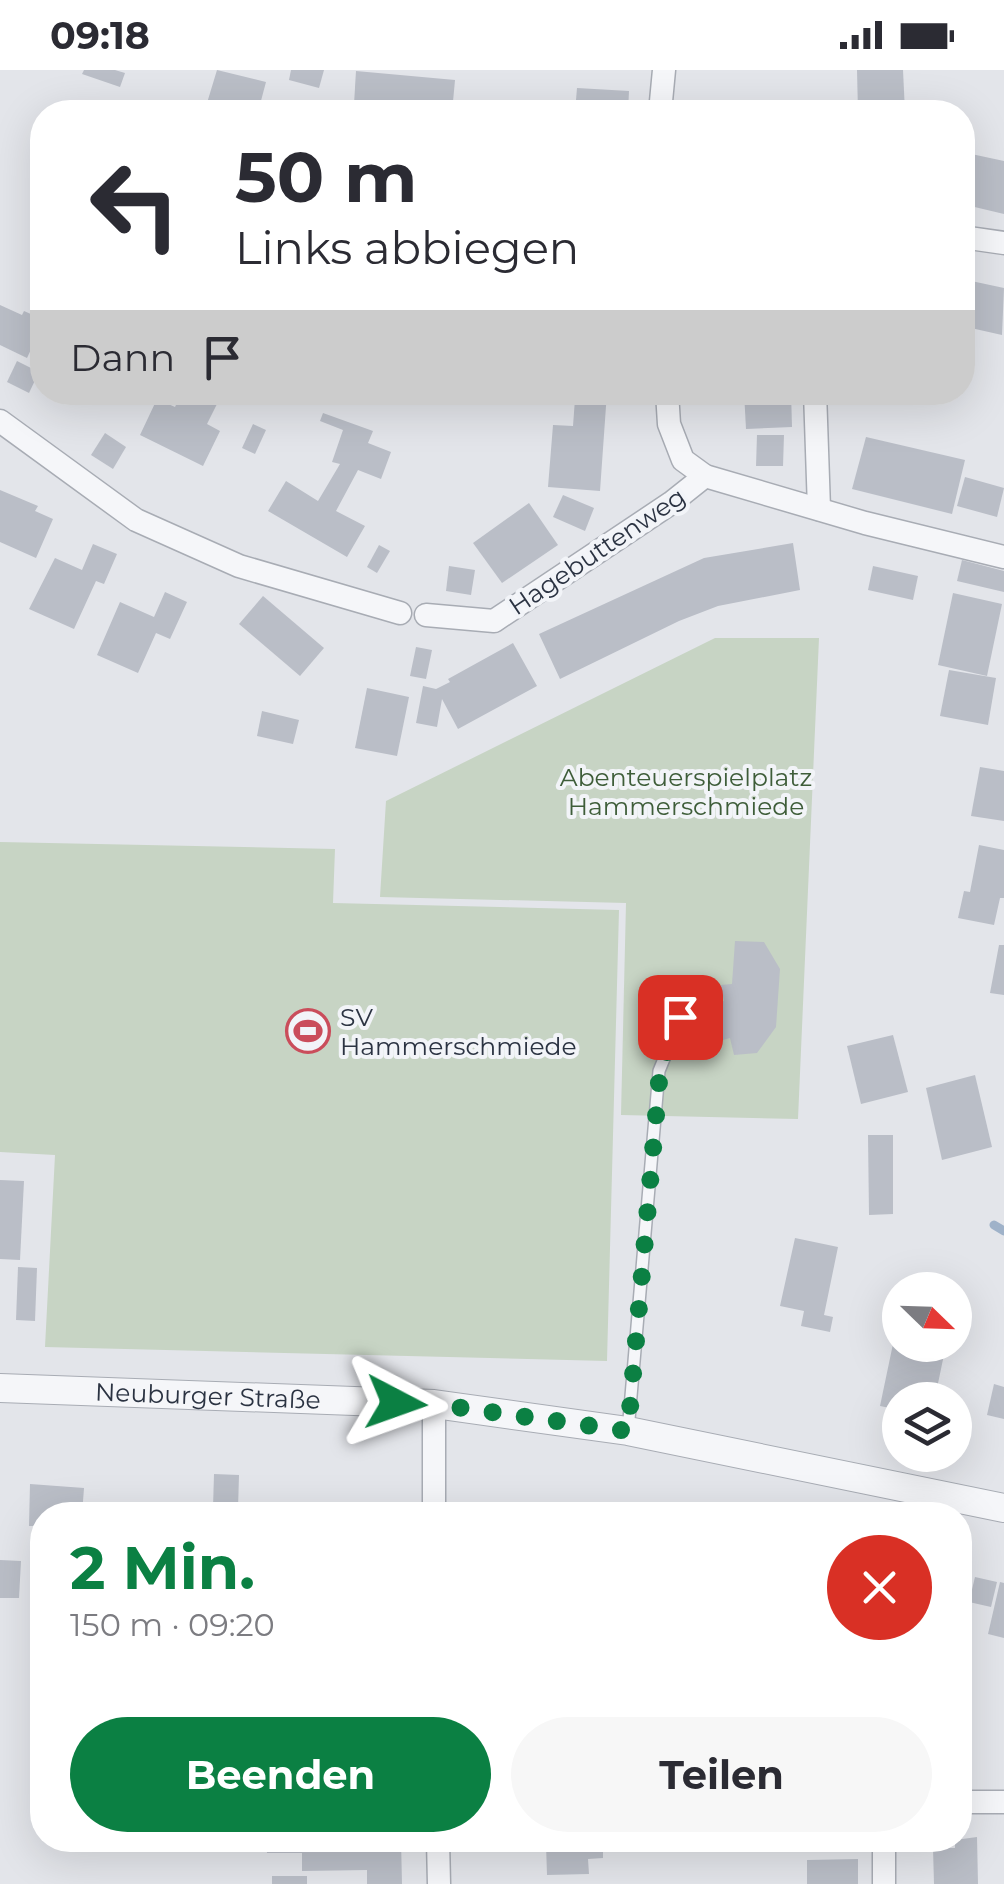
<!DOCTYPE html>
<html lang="de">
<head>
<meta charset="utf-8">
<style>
  body { margin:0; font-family:Montserrat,sans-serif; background:#f7f7f7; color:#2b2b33; height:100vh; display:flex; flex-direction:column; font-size:38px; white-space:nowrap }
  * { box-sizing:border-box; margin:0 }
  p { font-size:32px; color:#7c7c81 }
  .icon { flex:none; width:55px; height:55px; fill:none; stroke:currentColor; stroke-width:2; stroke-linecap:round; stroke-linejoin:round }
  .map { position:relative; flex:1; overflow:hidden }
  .panel { position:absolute; left:30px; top:1432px; width:942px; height:350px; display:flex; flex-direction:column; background:#fff; border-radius:40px; box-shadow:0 10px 40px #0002 }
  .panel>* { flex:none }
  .guide { position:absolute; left:30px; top:30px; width:945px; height:305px; border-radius:40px; box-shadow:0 10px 40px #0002; background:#fff; color:#2b2b33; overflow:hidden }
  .needle { width:65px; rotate:113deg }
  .controls { position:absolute; left:882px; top:1202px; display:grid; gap:20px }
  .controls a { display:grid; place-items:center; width:90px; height:90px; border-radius:50%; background:#fff; box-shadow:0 10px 40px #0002; font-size:50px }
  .pin { position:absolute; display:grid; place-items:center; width:85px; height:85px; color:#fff; margin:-42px; border-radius:20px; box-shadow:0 5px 15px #0006 }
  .me { position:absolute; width:110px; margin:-55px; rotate:94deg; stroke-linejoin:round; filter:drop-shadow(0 0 8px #0008) }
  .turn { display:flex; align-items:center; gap:35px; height:210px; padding:0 40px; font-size:45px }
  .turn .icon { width:130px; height:130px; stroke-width:2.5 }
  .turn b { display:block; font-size:70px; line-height:85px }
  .then { display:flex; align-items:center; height:95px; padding:0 40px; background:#0003; gap:20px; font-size:38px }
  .round { display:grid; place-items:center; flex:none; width:105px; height:105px; border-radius:52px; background:#f7f7f7 }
  .overview { display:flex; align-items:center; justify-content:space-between; height:170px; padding:0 40px }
  h1 { font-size:60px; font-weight:700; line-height:75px; color:#0b8043 }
  .cta { display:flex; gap:20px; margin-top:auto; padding:20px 40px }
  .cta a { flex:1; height:115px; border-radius:60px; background:#0b8043; color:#fff; font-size:40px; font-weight:700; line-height:115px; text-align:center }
  .cta a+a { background:#f7f7f7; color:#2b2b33 }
  .status { display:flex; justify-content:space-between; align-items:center; height:70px; padding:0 50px; background:#fff; direction:ltr }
  .status svg { height:28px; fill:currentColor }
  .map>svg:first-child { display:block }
  .green { fill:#c7d4c4 }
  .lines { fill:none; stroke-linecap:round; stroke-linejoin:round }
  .stream { stroke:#9fb2c9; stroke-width:9 }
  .building { fill:#babec7 }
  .service-casing { stroke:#a8acb4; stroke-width:14 }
  .minor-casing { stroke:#a8acb4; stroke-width:25 }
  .tertiary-casing { stroke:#a8acb4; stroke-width:30 }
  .service { stroke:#f5f6f9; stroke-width:11 }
  .minor { stroke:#f5f6f9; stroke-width:22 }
  .tertiary { stroke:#f5f6f9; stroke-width:28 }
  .route { stroke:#0b8043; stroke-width:18; stroke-dasharray:0 32.4 }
  .labels { text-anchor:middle; stroke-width:8; stroke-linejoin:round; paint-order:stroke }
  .street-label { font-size:25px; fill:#2b3342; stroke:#f2f4f8 }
  .park-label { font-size:25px; fill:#3e5d39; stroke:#f2f4f8 }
  .poi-label { font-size:25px; fill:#2b3342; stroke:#f2f4f8; text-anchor:start }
</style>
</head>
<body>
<div class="status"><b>09:18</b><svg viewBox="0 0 49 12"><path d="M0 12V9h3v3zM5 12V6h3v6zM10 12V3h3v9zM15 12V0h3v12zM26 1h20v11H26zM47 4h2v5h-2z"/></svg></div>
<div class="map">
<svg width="1004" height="1814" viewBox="0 0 1004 1814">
  <rect width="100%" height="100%" fill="#e3e5ea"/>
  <g class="green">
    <path d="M 715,568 L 819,568 L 798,1049 L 621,1045 L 626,833 L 380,827 L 386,731 Z"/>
    <path d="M 0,772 L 335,779 L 333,833 L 619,840 L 607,1291 L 45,1277 L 55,1085 L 0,1082 Z"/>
  </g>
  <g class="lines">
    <path class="stream" d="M 994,1155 L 1004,1161"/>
  </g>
  <g class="building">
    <path d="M 84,0 L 115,0 L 125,3 L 120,17 L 82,4 Z"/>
    <path d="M 217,0 L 266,12 L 258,42 L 233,42 L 234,39 L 207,33 Z"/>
    <path d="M 291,0 L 324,0 L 319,18 L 289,10 Z"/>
    <path d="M 857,0 L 903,0 L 905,42 L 858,42 Z"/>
    <path d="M 356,1 L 455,10 L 452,42 L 354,34 Z"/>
    <path d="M 577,18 L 629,21 L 628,42 L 575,42 Z"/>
    <path d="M 962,82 L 1004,91 L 1004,144 L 962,134 Z"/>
    <path d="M 962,209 L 1004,218 L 1002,265 L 962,256 Z"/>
    <path d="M 0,235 L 22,245 L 24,241 L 42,249 L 42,256 L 27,288 L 0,275 Z"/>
    <path d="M 17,291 L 39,302 L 29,323 L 7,312 Z"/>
    <path d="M 182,322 L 205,322 L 219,330 L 207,354 L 220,361 L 203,396 L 140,365 L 157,329 L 175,337 Z"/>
    <path d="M 218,322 L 243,322 L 238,333 Z"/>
    <path d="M 555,322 L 607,322 L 600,421 L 548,417 L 553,355 L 573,356 L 575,329 L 555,328 Z"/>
    <path d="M 744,322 L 791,322 L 792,357 L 746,359 Z"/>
    <rect x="854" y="322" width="28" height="7"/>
    <path d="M 323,343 L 373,361 L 368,373 L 391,382 L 381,409 L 358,400 L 336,441 L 365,456 L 347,487 L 268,441 L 286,411 L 318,431 L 340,394 L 332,392 L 343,360 L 320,351 Z"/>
    <path d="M 253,354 L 266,360 L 255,384 L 242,378 Z"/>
    <path d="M 105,363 L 126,377 L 113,399 L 91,385 Z"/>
    <path d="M 757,365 L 784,365 L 783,396 L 756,396 Z"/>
    <path d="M 866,367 L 965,390 L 952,444 L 852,419 Z"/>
    <path d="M 965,407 L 1004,418 L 997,447 L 957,436 Z"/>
    <path d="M 0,420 L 38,436 L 35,441 L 53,449 L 36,488 L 0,472 Z"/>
    <path d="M 563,425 L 594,438 L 585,461 L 553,447 Z"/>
    <path d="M 529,433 L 558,475 L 502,513 L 473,473 Z"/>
    <path d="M 793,473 L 800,520 L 718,536 L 679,551 L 560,609 L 539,564 L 704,488 Z"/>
    <path d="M 93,474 L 117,484 L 104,514 L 96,511 L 74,559 L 29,539 L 55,488 L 82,500 Z"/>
    <path d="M 379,475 L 390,481 L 377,503 L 367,497 Z"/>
    <path d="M 962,490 L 1004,501 L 1004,522 L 957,511 Z"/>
    <path d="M 449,496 L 475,500 L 471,525 L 446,521 Z"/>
    <path d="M 873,496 L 918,506 L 913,530 L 868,520 Z"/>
    <path d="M 165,522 L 187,532 L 170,569 L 156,563 L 138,603 L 97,585 L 120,532 L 154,547 Z"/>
    <path d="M 953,523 L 1002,534 L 987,606 L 938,595 Z"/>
    <path d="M 263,526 L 324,578 L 300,606 L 239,554 Z"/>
    <path d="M 513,573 L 537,616 L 458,659 L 442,629 L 437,657 L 416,653 L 423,616 L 436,619 L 450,612 L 448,609 Z"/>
    <path d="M 416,577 L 432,580 L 426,609 L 410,606 Z"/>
    <path d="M 949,600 L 996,608 L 988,655 L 940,646 Z"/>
    <path d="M 367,618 L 409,627 L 397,686 L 355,678 Z"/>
    <path d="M 262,641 L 299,650 L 293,674 L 257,666 Z"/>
    <path d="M 980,697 L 1004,701 L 1004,751 L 971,746 Z"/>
    <path d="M 979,775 L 1004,780 L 1004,828 L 1000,828 L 994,855 L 958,848 L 964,821 L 970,822 Z"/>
    <path d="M 735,871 L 764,872 L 780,899 L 776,957 L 757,983 L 734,985 L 730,968 L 712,973 L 704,936 L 724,931 L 721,915 L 732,914 Z"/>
    <path d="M 999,875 L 1004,875 L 1004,925 L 990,923 Z"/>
    <path d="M 893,965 L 908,1022 L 861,1034 L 847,976 Z"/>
    <path d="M 975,1005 L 992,1077 L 942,1090 L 926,1018 Z"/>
    <path d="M 868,1065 L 893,1065 L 893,1144 L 869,1145 Z"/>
    <path d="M 0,1110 L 24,1111 L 20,1190 L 0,1189 Z"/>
    <path d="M 795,1168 L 838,1177 L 824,1245 L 833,1247 L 830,1262 L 801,1256 L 804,1241 L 780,1236 Z"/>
    <path d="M 18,1197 L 37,1198 L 35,1251 L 16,1250 Z"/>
    <path d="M 898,1250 L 900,1275 L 946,1275 L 936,1323 L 910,1318 L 908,1330 L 900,1330 L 900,1340 L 880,1336 Z"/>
    <path d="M 994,1314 L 1004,1317 L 1004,1349 L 987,1345 Z"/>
    <path d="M 214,1404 L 239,1405 L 238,1439 L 213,1438 Z"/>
    <path d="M 30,1414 L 84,1418 L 82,1445 L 42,1445 L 42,1509 L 33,1508 L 35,1456 L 29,1456 Z"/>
    <rect x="460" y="1441" width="75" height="4"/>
    <path d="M 0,1490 L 21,1491 L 19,1528 L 0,1528 Z"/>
    <path d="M 960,1503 L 972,1505 L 961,1547 L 960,1547 Z"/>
    <path d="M 975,1507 L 997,1512 L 991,1537 L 969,1532 Z"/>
    <path d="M 1000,1512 L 1004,1513 L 1004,1568 L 988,1564 Z"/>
    <path d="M 977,1767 L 978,1814 L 934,1814 L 933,1778 L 955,1778 L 955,1770 Z"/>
    <path d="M 266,1770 L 401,1770 L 402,1814 L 367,1814 L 367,1800 L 302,1801 L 302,1783 L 267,1783 Z"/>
    <path d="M 571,1773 L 603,1773 L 603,1788 L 588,1789 L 589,1804 L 547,1805 L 546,1774 Z"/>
    <path d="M 858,1789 L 858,1814 L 807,1814 L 807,1790 Z"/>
    <rect x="272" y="1806" width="35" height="8"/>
  </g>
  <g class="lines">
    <g class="service-casing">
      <path id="service" d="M 628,1361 L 659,1001 L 681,947"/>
    </g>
    <g class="minor-casing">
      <g id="minor">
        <path d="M 660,42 L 664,0"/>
        <path d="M 962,167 L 1004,173"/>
        <path d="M 667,322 L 669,354 L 683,390 L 705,406 L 865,453 L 1004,487"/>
        <path d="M 815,322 L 819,439"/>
        <path d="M 0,351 L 136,450 L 239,496 L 400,543"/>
        <path d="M 426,545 L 494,551 L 671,433 L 705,406"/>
        <path d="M 434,1445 L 434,1334"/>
        <path d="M 960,1732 L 1004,1732"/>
        <path d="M 438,1770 L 439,1814"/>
        <path d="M 884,1770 L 884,1814"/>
      </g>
    </g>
    <g class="tertiary-casing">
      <g id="tertiary">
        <path id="s1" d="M 0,1318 L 434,1334 L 628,1361 L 1004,1438"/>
      </g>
    </g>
    <use href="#service" class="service"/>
    <use href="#minor" class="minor"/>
    <use href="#tertiary" class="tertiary"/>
  </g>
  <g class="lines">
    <path class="route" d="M 396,1333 L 434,1334 L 628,1361 L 660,1001 L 680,947"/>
  </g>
  <defs>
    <g id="stadium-ring" transform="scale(2.25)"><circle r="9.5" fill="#f2f4f8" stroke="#ca4d5b" stroke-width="1.5"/><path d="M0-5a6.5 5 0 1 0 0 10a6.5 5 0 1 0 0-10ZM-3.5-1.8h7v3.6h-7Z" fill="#ca4d5b"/></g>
  </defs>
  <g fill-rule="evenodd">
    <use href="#stadium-ring" x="308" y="961"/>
  </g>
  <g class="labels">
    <g class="street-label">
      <text transform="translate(597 481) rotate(-34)" y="9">Hagebuttenweg</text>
      <text dy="9" stroke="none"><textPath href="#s1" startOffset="208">Neuburger Straße</textPath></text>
    </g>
    <g class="park-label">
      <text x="686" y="716">Abenteuerspielplatz<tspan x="686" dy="29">Hammerschmiede</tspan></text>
    </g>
    <g class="poi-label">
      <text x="340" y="956">SV<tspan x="340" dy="29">Hammerschmiede</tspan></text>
    </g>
  </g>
</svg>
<div class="controls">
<a><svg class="needle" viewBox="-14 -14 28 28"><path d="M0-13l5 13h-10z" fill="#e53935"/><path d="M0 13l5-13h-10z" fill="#7c7c81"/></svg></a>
<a><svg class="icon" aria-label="layers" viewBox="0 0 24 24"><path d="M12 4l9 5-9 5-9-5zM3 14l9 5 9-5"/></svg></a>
</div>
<div class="pin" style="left:680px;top:947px;background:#d93025"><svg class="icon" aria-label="arrive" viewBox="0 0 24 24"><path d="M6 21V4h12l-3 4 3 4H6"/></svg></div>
<svg class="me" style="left:396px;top:1333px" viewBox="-20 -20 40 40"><path d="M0-17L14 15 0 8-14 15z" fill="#0b8043" stroke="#fff" stroke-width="4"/></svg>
<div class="guide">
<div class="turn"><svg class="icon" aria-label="left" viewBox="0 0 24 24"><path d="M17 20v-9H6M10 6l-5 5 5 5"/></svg><div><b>50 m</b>Links abbiegen</div></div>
<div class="then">Dann<svg class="icon" aria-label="arrive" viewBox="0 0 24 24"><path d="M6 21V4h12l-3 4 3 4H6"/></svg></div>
</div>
<section class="panel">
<div class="overview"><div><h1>2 Min.</h1><p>150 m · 09:20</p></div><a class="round" style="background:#d93025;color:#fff"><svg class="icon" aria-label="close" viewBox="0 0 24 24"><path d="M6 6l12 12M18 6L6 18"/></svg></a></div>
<div class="cta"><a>Beenden</a><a>Teilen</a></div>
</section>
</div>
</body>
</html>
